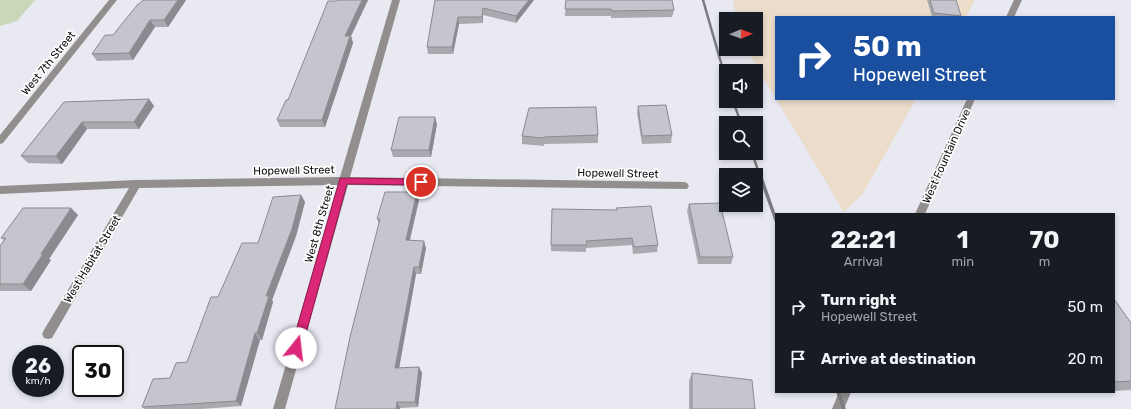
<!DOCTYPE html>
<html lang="en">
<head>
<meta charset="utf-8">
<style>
  body { margin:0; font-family:Rubik,sans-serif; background:#242831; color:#f1f3f6; height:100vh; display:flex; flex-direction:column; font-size:15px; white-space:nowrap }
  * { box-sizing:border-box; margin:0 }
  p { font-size:13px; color:#9ea1a6 }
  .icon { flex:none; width:22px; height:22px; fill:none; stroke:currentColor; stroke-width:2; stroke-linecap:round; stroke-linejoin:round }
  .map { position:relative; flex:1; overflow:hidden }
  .sheet { position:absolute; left:775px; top:213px; width:340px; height:180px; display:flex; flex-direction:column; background:#171b24; border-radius:0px; box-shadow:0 2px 6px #0003 }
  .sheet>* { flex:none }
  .guide { position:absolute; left:775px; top:16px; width:340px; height:84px; border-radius:0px; box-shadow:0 2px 6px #0003; background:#1a4fa0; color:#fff; overflow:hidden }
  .needle { width:26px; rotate:89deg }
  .controls { position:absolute; left:719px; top:12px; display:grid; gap:8px }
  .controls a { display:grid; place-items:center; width:44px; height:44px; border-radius:0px; background:#171b24; box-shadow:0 2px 6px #0003; font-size:20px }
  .speed { position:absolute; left:12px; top:345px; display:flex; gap:8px; font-size:20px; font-weight:700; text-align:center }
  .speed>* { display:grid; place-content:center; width:52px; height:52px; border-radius:50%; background:#171b24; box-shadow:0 2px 6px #0003; line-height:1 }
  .speed small { font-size:10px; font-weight:400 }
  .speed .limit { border:2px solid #111; border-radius:6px; background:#fff; color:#111 }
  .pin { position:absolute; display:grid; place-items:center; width:34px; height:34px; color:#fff; margin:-17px; border:2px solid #fff; border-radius:50%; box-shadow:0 1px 4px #0007 }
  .me { position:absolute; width:44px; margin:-22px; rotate:16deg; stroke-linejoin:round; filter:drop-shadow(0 0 3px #0008) }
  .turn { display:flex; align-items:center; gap:14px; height:84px; padding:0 12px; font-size:18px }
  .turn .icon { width:52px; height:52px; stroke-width:2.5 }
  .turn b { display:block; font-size:28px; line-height:34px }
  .eta { display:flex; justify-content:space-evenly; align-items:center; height:68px; text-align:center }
  .eta b { font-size:24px; font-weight:700; line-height:28px }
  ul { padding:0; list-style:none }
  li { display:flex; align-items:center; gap:12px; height:52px; padding:0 12px }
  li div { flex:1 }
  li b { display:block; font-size:15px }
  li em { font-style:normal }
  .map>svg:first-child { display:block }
  .industrial { fill:#ecddcb }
  .green { fill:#cad7b9 }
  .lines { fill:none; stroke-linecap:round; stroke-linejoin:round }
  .minor { fill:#928e8d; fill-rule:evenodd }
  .tertiary { fill:#928e8d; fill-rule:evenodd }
  .rail-far1 { stroke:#7b7c81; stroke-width:2.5 }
  .rail { stroke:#7b7c81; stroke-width:3.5 }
  .wall { fill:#a9aab0 }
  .shaded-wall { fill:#8a8b90 }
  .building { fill:#c5c6cd; stroke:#8a8b90 }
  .route { fill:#db2777; stroke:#8e194d }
  .labels { text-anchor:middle; stroke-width:3.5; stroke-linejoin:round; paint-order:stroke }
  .street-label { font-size:11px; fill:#0f1012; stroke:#fff }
</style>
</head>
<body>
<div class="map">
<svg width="1131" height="409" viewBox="0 0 1131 409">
  <rect width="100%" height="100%" fill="#e8e9f1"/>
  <g class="industrial">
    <path d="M 733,0 L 975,0 L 966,17 L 776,17 L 776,99 L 746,49 L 756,49 L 756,19 L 737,19 Z"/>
    <path d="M 776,99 L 916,99 L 862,195 L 844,212 Z"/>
  </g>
  <path class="green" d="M 0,0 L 35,0 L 17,21 L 0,26 Z"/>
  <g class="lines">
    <g class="minor">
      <path d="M 109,0 L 117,0 L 3,143 L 0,144 L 0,135 Z"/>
      <path d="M 392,0 L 400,0 L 350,177 L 684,182 L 687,183 L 689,186 L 687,189 L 348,185 L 285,409 L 273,409 L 338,185 L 139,188 L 52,338 L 48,339 L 44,338 L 42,334 L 44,330 L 129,188 L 0,194 L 0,186 L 136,180 L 340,177 Z"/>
    </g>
    <g class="tertiary">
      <path d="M 1014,0 L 1022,0 L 1014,17 L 1006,17 Z"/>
      <path d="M 967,99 L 975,99 L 925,214 L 915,214 Z"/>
      <path d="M 839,392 L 851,392 L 844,409 L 832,409 Z"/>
    </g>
    <g class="rail-far1">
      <path d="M 703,0 L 726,80"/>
      <path d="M 733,101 L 741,123"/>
      <path d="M 752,153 L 760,176"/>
    </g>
    <g class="rail">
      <path d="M 760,175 L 776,220"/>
      <path d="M 838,392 L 844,409"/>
    </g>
  </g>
  <g class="wall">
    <path d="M 143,0 L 186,0 L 168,27 L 155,27 L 133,60 L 97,61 L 92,54 L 113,35 Z"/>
    <path d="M 337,0 L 368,0 L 351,36 L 353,43 L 325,127 L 280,127 L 277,120 L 288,100 Z"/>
    <path d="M 435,0 L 534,0 L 516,23 L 483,15 L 483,23 L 459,24 L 453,54 L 428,54 L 427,47 Z"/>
    <path d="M 566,0 L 674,10 L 672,17 L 611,18 L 611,16 L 565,16 Z"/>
    <path d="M 927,0 L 956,0 L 961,16 L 960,17 L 932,17 Z"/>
    <path d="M 149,99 L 154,106 L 139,129 L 87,129 L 62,164 L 28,163 L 21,156 L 64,102 Z"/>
    <path d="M 638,106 L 672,135 L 671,143 L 642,144 L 637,113 Z"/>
    <path d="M 437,124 L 431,157 L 393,157 L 391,150 Z"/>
    <path d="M 598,135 L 598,143 L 544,144 L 544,146 L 522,144 L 522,136 Z"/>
    <path d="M 301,195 L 305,202 L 296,236 L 272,300 L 273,302 L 262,340 L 260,340 L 241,406 L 201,409 L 145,409 L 142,407 L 170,378 L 187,362 L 218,297 L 258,243 Z"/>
    <path d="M 419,200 L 410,240 L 426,248 L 421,274 L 416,274 L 399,368 L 419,367 L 422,373 L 418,407 L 400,408 L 400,409 L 335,409 L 379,224 L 377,219 Z"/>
    <path d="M 689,204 L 733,257 L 731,264 L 698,264 L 687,211 Z"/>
    <path d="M 71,208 L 78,215 L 49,259 L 51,260 L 31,291 L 0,291 L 0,246 L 4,240 L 1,238 Z"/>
    <path d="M 616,208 L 658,245 L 657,252 L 633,254 L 632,245 L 586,248 L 586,252 L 551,251 L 551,245 L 616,210 Z"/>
    <path d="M 1114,299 L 1131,323 L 1131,390 L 1114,391 Z"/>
    <path d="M 692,373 L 755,409 L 689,409 L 689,381 Z"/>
  </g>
  <g class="shaded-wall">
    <path d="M 178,0 L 186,0 L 168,27 L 164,20 Z"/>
    <path d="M 362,0 L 368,0 L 351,36 L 353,43 L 325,127 L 322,120 L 345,36 Z"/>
    <path d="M 529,0 L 534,0 L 516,23 L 516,16 Z"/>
    <path d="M 483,8 L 483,23 L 482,17 Z"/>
    <path d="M 458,17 L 459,24 L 453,54 L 452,47 Z"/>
    <path d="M 150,20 L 155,27 L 133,60 L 129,53 Z"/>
    <path d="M 149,99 L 154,106 L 139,129 L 134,122 Z"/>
    <path d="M 435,117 L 437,124 L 431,157 L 429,150 Z"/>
    <path d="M 82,122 L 87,129 L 62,164 L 56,156 Z"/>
    <path d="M 417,192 L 419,200 L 408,247 L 406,240 Z"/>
    <path d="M 301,195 L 305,202 L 296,236 L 272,300 L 273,302 L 262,340 L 257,333 L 266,296 Z"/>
    <path d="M 71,208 L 78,215 L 49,259 L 51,260 L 31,291 L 23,284 L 41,254 Z"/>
    <path d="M 424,241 L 426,248 L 421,274 L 419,267 Z"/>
    <path d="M 414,267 L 416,274 L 398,374 L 395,368 Z"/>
    <path d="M 255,333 L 260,340 L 241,406 L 236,401 Z"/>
    <path d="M 419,367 L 422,373 L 418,407 L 415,402 Z"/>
    <path d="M 397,402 L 400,408 L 400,409 L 396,409 Z"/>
  </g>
  <g class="building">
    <path d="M 143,0 L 178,0 L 164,20 L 150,20 L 129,53 L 92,54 L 105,35 L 113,35 L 138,4 L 139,4 Z"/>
    <path d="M 337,0 L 362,0 L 345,36 L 350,36 L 322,120 L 277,120 L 286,100 L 288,100 L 328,1 L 336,1 Z"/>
    <path d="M 435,0 L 529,0 L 516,16 L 483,8 L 482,17 L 458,17 L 452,47 L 427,47 Z"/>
    <path d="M 566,0 L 672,0 L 674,10 L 612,11 L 611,9 L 565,9 Z"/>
    <path d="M 930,0 L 956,0 L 961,16 L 934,13 Z"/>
    <path d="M 149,99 L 134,122 L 82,122 L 56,156 L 21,156 L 64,102 Z"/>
    <path d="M 666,105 L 672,135 L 642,136 L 638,106 Z"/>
    <path d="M 596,107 L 598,135 L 544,137 L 543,138 L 522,136 L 529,108 Z"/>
    <path d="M 399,117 L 435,117 L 429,150 L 391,150 Z"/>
    <path d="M 385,192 L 417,192 L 406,240 L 424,241 L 419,267 L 414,267 L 395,368 L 419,367 L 415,402 L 397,402 L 396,409 L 335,409 L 350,337 L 380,219 L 377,219 Z"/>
    <path d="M 301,195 L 292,229 L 266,296 L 269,296 L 257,333 L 255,333 L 236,401 L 142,407 L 153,379 L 170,378 L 176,363 L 187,362 L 211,297 L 218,297 L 242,243 L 258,243 L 273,197 Z"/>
    <path d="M 720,203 L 733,257 L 700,257 L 689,204 Z"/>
    <path d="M 651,206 L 658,245 L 634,247 L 632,238 L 586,241 L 587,245 L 551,245 L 552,209 L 617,210 L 616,208 Z"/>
    <path d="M 23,208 L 71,208 L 41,254 L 43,254 L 23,284 L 0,284 L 0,246 L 6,238 L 1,238 Z"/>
    <path d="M 1114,299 L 1131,323 L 1131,381 L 1114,382 Z"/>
    <path d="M 692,373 L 752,380 L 755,409 L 692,409 Z"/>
  </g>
  <path class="route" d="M 340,178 L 421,179 L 425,182 L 421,185 L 347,184 L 302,348 L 300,352 L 296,353 L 292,352 L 291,348 Z"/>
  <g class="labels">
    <g class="street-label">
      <text transform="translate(48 63) rotate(-51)" y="4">West 7th Street</text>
      <text transform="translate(946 156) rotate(-66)" y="4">West Fountain Drive</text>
      <text transform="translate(294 170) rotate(-1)" y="4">Hopewell Street</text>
      <text transform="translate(618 173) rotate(1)" y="4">Hopewell Street</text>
      <text transform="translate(319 224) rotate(-74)" y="4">West 8th Street</text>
      <text transform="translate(92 259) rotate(-59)" y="4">West Habitat Street</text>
    </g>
  </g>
</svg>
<div class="controls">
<a><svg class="needle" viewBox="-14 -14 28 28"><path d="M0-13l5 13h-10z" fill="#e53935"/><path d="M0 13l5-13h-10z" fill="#9ea1a6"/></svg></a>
<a><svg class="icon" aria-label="sound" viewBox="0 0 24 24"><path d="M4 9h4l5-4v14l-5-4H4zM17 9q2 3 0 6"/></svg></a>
<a><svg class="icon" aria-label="search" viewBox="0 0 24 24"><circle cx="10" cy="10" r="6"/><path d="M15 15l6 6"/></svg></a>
<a><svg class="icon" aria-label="layers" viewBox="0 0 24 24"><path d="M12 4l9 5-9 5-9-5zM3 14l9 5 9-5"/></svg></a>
</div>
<div class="speed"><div>26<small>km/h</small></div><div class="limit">30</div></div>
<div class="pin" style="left:421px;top:182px;background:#d93025"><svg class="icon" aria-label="arrive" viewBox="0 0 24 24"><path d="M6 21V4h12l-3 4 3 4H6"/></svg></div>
<svg class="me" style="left:296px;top:348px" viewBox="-20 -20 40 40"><circle r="19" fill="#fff"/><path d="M0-13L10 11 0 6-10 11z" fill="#db2777"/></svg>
<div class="guide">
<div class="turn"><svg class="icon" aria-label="right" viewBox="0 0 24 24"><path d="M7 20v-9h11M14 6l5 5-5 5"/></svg><div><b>50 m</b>Hopewell Street</div></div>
</div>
<section class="sheet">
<div class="eta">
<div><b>22:21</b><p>Arrival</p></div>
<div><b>1</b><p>min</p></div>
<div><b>70</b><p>m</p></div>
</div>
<ul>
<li><svg class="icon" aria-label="right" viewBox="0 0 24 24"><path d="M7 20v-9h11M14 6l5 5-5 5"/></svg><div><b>Turn right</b><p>Hopewell Street</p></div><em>50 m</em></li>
<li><svg class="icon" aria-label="arrive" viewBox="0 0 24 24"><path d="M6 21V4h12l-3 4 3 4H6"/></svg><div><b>Arrive at destination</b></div><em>20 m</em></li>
</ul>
</section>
</div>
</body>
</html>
